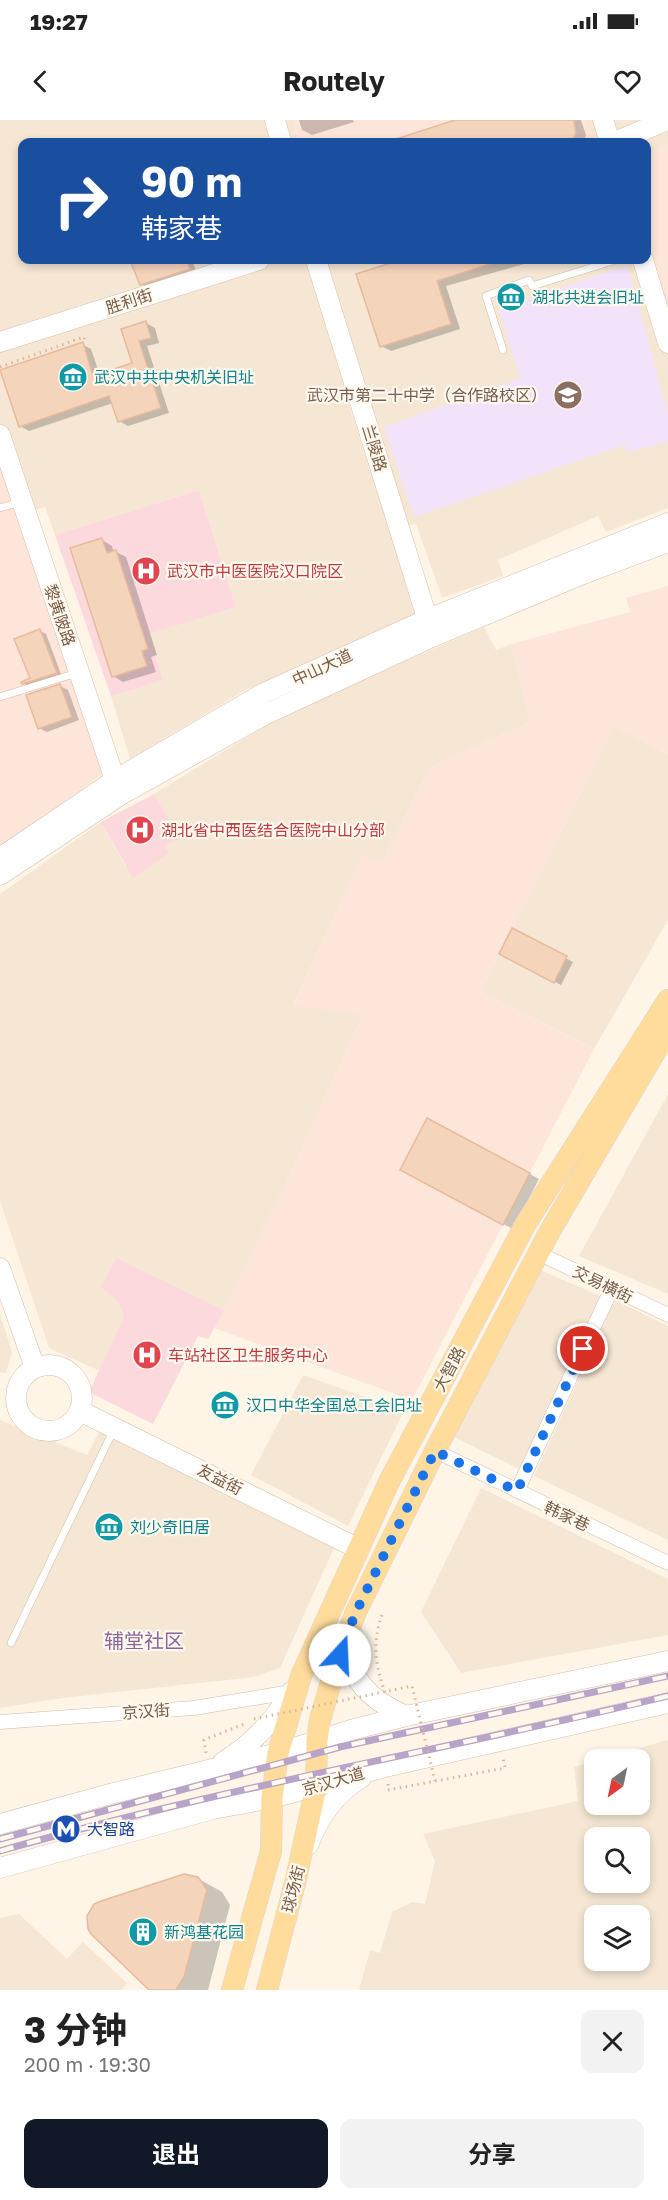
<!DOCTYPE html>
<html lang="zh">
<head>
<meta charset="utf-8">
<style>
  body { margin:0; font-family:"Golos Text","Noto Sans SC",sans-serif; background:#f2f2f2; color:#222; height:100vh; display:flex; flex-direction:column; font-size:22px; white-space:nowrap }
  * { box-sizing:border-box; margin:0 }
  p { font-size:20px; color:#767676 }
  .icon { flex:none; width:33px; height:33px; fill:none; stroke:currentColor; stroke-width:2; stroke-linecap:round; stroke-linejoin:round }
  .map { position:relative; height:1870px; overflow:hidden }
  .drawer { display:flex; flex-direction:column; background:#fff; flex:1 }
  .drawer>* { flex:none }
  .hud { position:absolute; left:18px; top:18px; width:633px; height:126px; border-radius:12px; box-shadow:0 3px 9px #0003; background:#1a4fa0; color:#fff; overflow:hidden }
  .needle { width:39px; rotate:213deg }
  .fabs { position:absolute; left:584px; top:1629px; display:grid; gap:12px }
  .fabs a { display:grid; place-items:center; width:66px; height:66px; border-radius:12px; background:#fff; box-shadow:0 3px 9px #0003; font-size:30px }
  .pin { position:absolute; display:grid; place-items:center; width:51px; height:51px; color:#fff; margin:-26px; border:3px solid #fff; border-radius:50%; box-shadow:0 2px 6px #0007 }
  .me { position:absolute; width:66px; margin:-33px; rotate:20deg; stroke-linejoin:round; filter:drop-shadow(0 0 4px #0008) }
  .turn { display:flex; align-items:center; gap:21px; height:126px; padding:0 24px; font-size:27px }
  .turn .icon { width:78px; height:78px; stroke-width:2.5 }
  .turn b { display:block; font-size:42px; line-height:51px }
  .round { display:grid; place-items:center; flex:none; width:63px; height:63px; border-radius:12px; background:#f2f2f2 }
  .overview { display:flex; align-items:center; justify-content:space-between; height:102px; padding:0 24px }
  h1 { font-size:36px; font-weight:700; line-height:45px }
  .primary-button { display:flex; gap:12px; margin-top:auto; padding:12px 24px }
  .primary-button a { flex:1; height:69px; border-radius:12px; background:#111827; color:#fff; font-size:24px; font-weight:700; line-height:69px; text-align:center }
  .primary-button a+a { background:#f2f2f2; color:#222 }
  .status { display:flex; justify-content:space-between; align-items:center; height:42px; padding:0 30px; background:#fff; direction:ltr }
  .status svg { height:16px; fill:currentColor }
  header { display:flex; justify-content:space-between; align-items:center; height:78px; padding:0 24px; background:#fff; font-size:27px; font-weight:700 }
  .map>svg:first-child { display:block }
  .residential { fill:#f6e7d4; fill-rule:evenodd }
  .commercial { fill:#fee5da }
  .education { fill:#f2e3fa }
  .medical { fill:#fcd9dd }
  .shadow { fill:#0003 }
  .building { fill:#f5d4bc; stroke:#e8ba9c; stroke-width:1.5 }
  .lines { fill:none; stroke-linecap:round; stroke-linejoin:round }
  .lane-casing { stroke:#d0bdab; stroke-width:8 }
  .street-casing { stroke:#d0bdab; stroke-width:15 }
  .secondary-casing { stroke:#d6bfab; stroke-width:21 }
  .primary-casing { stroke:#dcd4d0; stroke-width:22 }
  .path { stroke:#dab79f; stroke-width:3; stroke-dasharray:1.5 4.5; stroke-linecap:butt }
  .lane { stroke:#fff; stroke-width:7 }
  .street { stroke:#fff; stroke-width:14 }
  .secondary { stroke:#fff; stroke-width:20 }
  .primary { stroke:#ffdc9c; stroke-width:21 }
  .rail-casing { stroke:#b8a3c9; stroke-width:7 }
  .rail { stroke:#fff9ee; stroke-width:4.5; stroke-dasharray:14; stroke-linecap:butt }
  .path-bridge { stroke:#dab79f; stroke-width:3; stroke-dasharray:1.5 4.5; stroke-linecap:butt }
  .route { stroke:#1a73e8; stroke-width:10; stroke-dasharray:0 18 }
  .labels { text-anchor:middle; stroke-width:4.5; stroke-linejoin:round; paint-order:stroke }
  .culture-label { font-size:16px; fill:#0d838f; stroke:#fff9ee; text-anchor:start }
  .street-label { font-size:16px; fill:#795b49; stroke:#fff9ee }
  .education-label { font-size:16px; fill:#785e54; stroke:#fff9ee; text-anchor:end }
  .health-label { font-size:16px; fill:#be3a42; stroke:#fff9ee; text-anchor:start }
  .transit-label { font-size:16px; fill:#164399; stroke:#fff9ee; text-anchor:start }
  .quarter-label { font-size:20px; fill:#8b659c; stroke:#fff9ee }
</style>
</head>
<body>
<div class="status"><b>19:27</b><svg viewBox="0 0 49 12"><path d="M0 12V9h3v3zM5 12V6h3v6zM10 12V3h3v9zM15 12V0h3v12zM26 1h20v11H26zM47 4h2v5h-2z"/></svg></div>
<header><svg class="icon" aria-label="back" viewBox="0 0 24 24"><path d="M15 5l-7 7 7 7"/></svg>Routely<svg class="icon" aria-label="heart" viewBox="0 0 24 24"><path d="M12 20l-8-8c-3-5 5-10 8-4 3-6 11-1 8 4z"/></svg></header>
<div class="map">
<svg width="668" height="1870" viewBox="0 0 668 1870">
  <rect width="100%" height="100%" fill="#fef5e7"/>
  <g class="residential">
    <path d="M 0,0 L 668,0 L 668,388 L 606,412 L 598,396 L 498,440 L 503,456 L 442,478 L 416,404 L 407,406 L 358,268 L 345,272 L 417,493 L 244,571 L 130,639 L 111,576 L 163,559 L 148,514 L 236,487 L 199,370 L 55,415 L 45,387 L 0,400 ZM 22,22 L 646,22 L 646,140 L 22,140 Z"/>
    <path d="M 484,507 L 496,530 L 511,524 L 531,601 L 430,648 L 382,743 L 363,735 L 293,885 L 355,893 L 362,897 L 291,1052 L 224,1190 L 117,1138 L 117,1180 L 124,1197 L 100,1251 L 49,1228 L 0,1081 L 0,774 L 101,702 L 126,747 L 169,733 L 165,726 L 180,718 L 154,674 L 288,592 Z"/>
    <path d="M 614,606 L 668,634 L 668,800 L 594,929 L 480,872 Z"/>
    <path d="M 668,974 L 668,1174 L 579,1136 Z"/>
    <path d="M 540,1150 L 603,1177 L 519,1349 L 454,1317 Z"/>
    <path d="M 615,1180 L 668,1206 L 668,1420 L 534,1356 Z"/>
    <path d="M 0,1194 L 12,1232 L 6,1253 L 0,1252 Z"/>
    <path d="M 303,1255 L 404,1291 L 348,1406 L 251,1355 Z"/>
    <path d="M 0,1300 L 87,1335 L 100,1310 L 334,1428 L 280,1548 L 254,1557 L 63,1578 L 0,1588 Z"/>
    <path d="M 481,1368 L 668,1459 L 668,1515 L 461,1553 L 421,1492 Z"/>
    <path d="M 668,1620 L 668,1870 L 359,1870 L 370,1830 L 380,1833 L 392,1792 L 412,1782 L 425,1784 L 435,1741 L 423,1714 L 578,1681 L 574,1647 L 594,1641 L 594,1684 L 639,1684 L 639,1640 L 601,1639 ZM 594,1718 L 639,1718 L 639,1762 L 594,1762 ZM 594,1796 L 639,1796 L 639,1840 L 594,1840 Z"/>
    <path d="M 19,1794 L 67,1839 L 83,1822 L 127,1863 L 122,1870 L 0,1870 L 0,1798 Z"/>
  </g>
  <g class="commercial">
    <path d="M 292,0 L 585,0 L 591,22 L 299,22 Z"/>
    <path d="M 668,23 L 668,183 L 646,110 L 647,34 Z"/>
    <path d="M 0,351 L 105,652 L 0,729 Z"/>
    <path d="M 668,466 L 668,634 L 614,606 L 480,872 L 594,929 L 412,1280 L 214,1208 L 291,1052 L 362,897 L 354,893 L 293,886 L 363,734 L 382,743 L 430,648 L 531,601 L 511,524 L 630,492 L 626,478 Z"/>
  </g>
  <path class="education" d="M 627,145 L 668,293 L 668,321 L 629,333 L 625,325 L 414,397 L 384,307 L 520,258 L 499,189 Z"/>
  <g class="medical">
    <path d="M 199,370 L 236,487 L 149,514 L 163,560 L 111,576 L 55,415 Z"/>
    <path d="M 154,674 L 180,718 L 166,726 L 169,733 L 133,758 L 101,702 Z"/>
    <path d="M 117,1138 L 224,1190 L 208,1219 L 198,1216 L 153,1304 L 89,1272 L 124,1197 L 117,1180 L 101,1167 Z"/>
  </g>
  <g class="shadow">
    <path d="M 299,0 L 353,0 L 354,2 L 312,15 L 302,10 Z"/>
    <path d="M 460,0 L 581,0 L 586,15 L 584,22 L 389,22 Z"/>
    <path d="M 132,140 L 192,140 L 197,153 L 148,168 L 141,164 Z"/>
    <path d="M 405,140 L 538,140 L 446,166 L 460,209 L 391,231 L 381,226 L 358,155 Z"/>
    <path d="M 576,140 L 596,140 L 583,144 Z"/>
    <path d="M 146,203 L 155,208 L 159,223 L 147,226 L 169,293 L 128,306 L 119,301 L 113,283 L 29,311 L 20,306 L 82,224 L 91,229 L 100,255 L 134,244 L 123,210 Z"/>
    <path d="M 102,420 L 112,426 L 114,433 L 116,432 L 126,437 L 157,535 L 151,537 L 156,552 L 123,562 L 113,556 Z"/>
    <path d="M 40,511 L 46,514 L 62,557 L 29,567 L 23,563 L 32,559 Z"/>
    <path d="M 60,566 L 68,570 L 79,600 L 47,612 L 39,608 Z"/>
    <path d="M 513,810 L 573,842 L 561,865 L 508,838 Z"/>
    <path d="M 530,1054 L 539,1059 L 513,1109 L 411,1055 Z"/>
    <path d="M 197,1758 L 222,1772 L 230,1785 L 208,1870 L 152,1870 Z"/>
  </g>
  <g class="building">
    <path d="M 455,0 L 574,0 L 576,14 L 571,22 L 393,22 L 393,20 Z"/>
    <path d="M 130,140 L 187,140 L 190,149 L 140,165 Z"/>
    <path d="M 400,140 L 495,140 L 496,142 L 437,161 L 451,204 L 380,227 L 356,154 Z"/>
    <path d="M 146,201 L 151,218 L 139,221 L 161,288 L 118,302 L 109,276 L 19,307 L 0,250 L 83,222 L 93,256 L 132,243 L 121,209 Z"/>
    <path d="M 102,418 L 107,433 L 116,430 L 148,529 L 142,531 L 147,546 L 112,557 L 70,428 Z"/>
    <path d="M 40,509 L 57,553 L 22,564 L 21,562 L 30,558 L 14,519 Z"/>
    <path d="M 60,564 L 72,597 L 38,609 L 26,575 Z"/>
    <path d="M 512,808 L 567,836 L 554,863 L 499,834 Z"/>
    <path d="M 427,998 L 530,1053 L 503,1105 L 400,1050 Z"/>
    <path d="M 184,1754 L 198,1757 L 207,1770 L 184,1857 L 176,1870 L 149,1870 L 91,1814 L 88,1809 L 87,1796 L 94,1784 L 101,1781 Z"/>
  </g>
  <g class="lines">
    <g class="lane-casing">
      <g id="lane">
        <path d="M 503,230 L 486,176 L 529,160 L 532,166 L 616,140"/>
        <path d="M 0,388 L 21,382"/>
        <path d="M 0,577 L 77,553"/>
        <path d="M 11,1523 L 114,1309"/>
      </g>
    </g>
    <g class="street-casing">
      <g id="street">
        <path d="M 538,1133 L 668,1195"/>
        <path d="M 435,1331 L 668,1443"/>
        <path d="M 517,1371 L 612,1168"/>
        <path d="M 0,1602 L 194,1588 L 291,1572"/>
      </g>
    </g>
    <g class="secondary-casing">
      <g id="secondary">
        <path d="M 275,0 L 281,22"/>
        <path d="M 603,0 L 610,22"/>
        <path d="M 615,22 L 667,0"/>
        <path d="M 316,140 L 431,511"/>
        <path d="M 643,140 L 668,223"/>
        <path d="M 0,222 L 259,140"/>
        <path d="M 0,315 L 115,660 L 121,671"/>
        <path d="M 0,738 L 115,660 L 264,573 L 428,499 L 668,403"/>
        <path d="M 0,755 L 122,674 L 264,595 L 432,517 L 578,456 L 668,422"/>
        <path d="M 0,1148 L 35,1248"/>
        <circle cx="49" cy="1278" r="33"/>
        <path d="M 80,1291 L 359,1429"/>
        <path d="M 351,1512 C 343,1556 368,1579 406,1596"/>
        <path d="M 223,1642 C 253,1624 274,1601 291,1572"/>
        <path d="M 0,1704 L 114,1673 L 278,1633 L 351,1610 L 406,1596 L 668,1541"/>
        <path d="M 308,1725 C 319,1697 335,1673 361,1658"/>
        <path d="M 0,1748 L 213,1689 L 272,1678 L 385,1647 L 668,1583"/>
      </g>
    </g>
    <g class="primary-casing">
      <g id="primary">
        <path d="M 232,1870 L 271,1731 L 272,1678 L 278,1633 L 301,1556 L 389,1362 L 525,1105 L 668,880"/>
        <path d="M 267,1870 L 296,1759 L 316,1667 L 317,1620 L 320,1600 L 333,1555 L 355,1494 L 435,1331 L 550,1111 L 668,910"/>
      </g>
    </g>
    <g class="path">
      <path d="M 0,247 L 84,217 L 85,221"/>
      <path d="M 206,1633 L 204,1620 L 244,1604"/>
      <path d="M 388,1664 L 388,1670 L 505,1648 L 503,1638"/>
    </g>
    <use href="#lane" class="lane"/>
    <use href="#street" class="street"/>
    <use href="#secondary" class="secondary"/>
    <use href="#primary" class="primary"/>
    <g class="rail-casing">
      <g id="rail">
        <path d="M 0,1719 L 340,1627 L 668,1556"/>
        <path d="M 0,1731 C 220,1668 446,1630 668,1576"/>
      </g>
    </g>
    <use href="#rail" class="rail"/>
    <g class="path-bridge">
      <path d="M 382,1495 C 372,1522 375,1545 385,1572"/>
      <path d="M 254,1599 L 412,1566 L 435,1661"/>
    </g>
  </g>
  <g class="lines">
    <path class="route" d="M 340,1535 L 355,1494 L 435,1331 L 517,1371 L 583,1229"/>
  </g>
  <defs>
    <g id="museum-disc" transform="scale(1.5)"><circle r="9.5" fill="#0f9aa8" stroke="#fff9ee"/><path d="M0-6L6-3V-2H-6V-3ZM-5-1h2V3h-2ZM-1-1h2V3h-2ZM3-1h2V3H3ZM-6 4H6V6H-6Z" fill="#fff"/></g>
    <g id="school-disc" transform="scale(1.5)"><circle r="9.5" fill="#8d6e63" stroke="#fff9ee"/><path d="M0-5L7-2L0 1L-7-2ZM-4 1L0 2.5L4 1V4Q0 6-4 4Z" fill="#fff"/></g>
    <g id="hospital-disc" transform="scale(1.5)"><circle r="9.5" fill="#e0444e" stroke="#fff9ee"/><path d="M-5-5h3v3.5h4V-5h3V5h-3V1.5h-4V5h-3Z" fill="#fff"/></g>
    <g id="metro-disc" transform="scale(1.5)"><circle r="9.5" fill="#1a4fb4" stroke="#fff9ee"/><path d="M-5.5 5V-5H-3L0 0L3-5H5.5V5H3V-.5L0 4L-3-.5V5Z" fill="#fff"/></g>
    <g id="building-disc" transform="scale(1.5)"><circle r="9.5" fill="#0f9aa8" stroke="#fff9ee"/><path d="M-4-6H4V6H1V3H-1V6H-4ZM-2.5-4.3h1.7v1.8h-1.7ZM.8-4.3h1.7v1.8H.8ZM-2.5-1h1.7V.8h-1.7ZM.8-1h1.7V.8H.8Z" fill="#fff"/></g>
  </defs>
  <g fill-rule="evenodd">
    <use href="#museum-disc" x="511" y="177"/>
    <use href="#museum-disc" x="73" y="257"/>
    <use href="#school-disc" x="568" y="275"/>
    <use href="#hospital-disc" x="146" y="451"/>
    <use href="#hospital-disc" x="140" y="710"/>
    <use href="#hospital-disc" x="147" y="1235"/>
    <use href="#museum-disc" x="225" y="1285"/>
    <use href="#museum-disc" x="109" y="1407"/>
    <use href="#metro-disc" x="66" y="1709"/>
    <use href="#building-disc" x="143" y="1812"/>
  </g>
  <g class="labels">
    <g class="culture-label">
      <text x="532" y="183">湖北共进会旧址</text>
      <text x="94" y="263">武汉中共中央机关旧址</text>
      <text x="246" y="1291">汉口中华全国总工会旧址</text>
      <text x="130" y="1413">刘少奇旧居</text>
      <text x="164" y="1818">新鸿基花园</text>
    </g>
    <g class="street-label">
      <text transform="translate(129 181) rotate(-18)" y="6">胜利街</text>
      <text transform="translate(375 328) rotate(73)" y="6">兰陵路</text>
      <text transform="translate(60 495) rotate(71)" y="6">黎黄陂路</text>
      <text transform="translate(322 547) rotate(-25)" y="6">中山大道</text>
      <text transform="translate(603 1164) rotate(26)" y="6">交易横街</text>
      <text transform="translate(449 1249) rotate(-62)" y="6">大智路</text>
      <text transform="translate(220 1359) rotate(27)" y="6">友益街</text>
      <text transform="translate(567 1396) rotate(25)" y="6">韩家巷</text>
      <text transform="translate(146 1591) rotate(-4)" y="6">京汉街</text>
      <text transform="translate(333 1661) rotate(-16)" y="6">京汉大道</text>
      <text transform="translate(293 1769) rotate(-76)" y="6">球场街</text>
    </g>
    <g class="education-label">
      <text x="547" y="281">武汉市第二十中学（合作路校区）</text>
    </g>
    <g class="health-label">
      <text x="167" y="457">武汉市中医医院汉口院区</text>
      <text x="161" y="716">湖北省中西医结合医院中山分部</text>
      <text x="168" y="1241">车站社区卫生服务中心</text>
    </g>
    <g class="transit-label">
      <text x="87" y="1715">大智路</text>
    </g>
    <g class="quarter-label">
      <text x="144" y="1528">辅堂社区</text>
    </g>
  </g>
</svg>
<div class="fabs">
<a><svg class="needle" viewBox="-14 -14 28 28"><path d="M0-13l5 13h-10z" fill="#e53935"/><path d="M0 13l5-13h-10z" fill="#767676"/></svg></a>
<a><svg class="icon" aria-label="search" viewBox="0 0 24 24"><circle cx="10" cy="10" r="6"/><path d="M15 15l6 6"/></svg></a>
<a><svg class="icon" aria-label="layers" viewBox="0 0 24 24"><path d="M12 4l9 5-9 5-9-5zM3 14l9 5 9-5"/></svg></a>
</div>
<div class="pin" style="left:583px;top:1229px;background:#d93025"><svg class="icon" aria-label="arrive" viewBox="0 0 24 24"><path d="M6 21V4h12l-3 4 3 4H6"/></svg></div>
<svg class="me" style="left:340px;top:1535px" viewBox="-20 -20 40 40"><circle r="19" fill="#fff"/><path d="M0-13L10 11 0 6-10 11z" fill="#1a73e8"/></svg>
<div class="hud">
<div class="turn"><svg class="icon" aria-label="right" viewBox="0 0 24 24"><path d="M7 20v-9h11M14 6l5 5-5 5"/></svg><div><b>90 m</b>韩家巷</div></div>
</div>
</div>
<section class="drawer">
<div class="overview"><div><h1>3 分钟</h1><p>200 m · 19:30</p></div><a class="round"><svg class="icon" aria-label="close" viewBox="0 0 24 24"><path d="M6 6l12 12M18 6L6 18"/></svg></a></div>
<div class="primary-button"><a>退出</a><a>分享</a></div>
</section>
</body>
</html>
